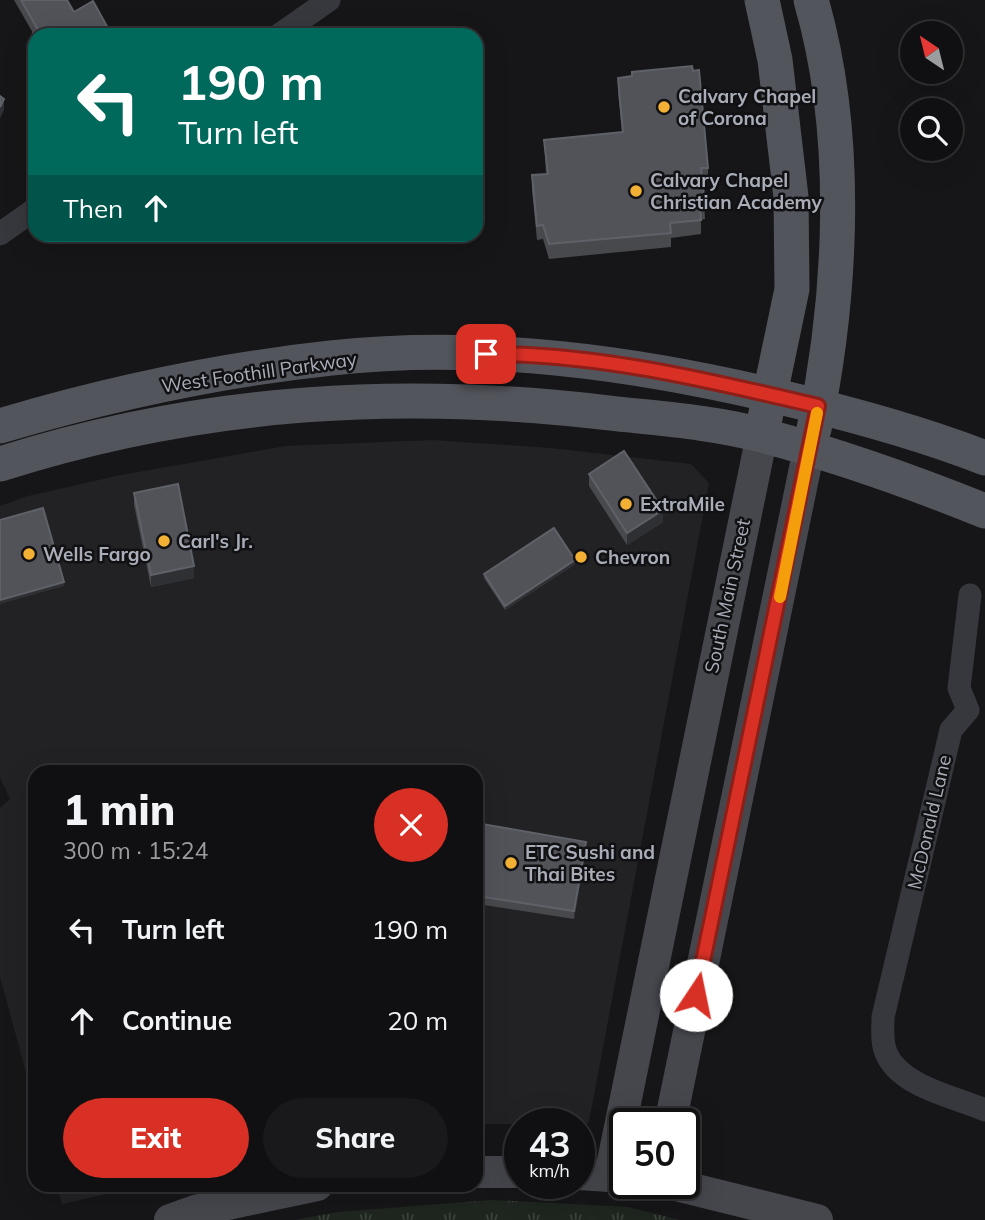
<!DOCTYPE html>
<html lang="en">
<head>
<meta charset="utf-8">
<style>
  body { margin:0; font-family:Mulish,sans-serif; background:#19191b; color:#f1f3f6; height:100vh; display:flex; flex-direction:column; font-size:26px; white-space:nowrap }
  * { box-sizing:border-box; margin:0 }
  p { font-size:23px; color:#9c9d9f }
  .icon { flex:none; width:38px; height:38px; fill:none; stroke:currentColor; stroke-width:2; stroke-linecap:round; stroke-linejoin:round }
  .map { position:relative; flex:1; overflow:hidden }
  .panel { position:absolute; left:28px; top:765px; width:455px; height:427px; display:flex; flex-direction:column; background:#101012; border-radius:21px; box-shadow:0 7px 28px #0002,0 0 0 2px #303032 }
  .panel>* { flex:none }
  .top-card { position:absolute; left:28px; top:28px; width:455px; height:214px; border-radius:21px; box-shadow:0 7px 28px #0002,0 0 0 2px #303032; background:#00695c; color:#fff; overflow:hidden }
  .needle { width:46px; rotate:325deg }
  .tools { position:absolute; left:900px; top:21px; display:grid; gap:14px }
  .tools a { display:grid; place-items:center; width:63px; height:63px; border-radius:50%; background:#101012; box-shadow:0 7px 28px #0002,0 0 0 2px #303032; font-size:35px }
  .speed { position:absolute; left:504px; top:1108px; display:flex; gap:14px; font-size:35px; font-weight:700; text-align:center }
  .speed>* { display:grid; place-content:center; width:91px; height:91px; border-radius:50%; background:#101012; box-shadow:0 7px 28px #0002,0 0 0 2px #303032; line-height:1 }
  .speed small { font-size:18px; font-weight:400 }
  .speed .limit { border:4px solid #111; border-radius:10px; background:#fff; color:#111 }
  .pin { position:absolute; display:grid; place-items:center; width:60px; height:60px; color:#fff; margin:-30px; border-radius:14px; box-shadow:0 4px 10px #0006 }
  .me { position:absolute; width:77px; margin:-38px; rotate:11deg; stroke-linejoin:round; filter:drop-shadow(0 0 5px #0008) }
  .turn { display:flex; align-items:center; gap:24px; height:147px; padding:0 35px; font-size:32px }
  .turn .icon { width:91px; height:91px; stroke-width:2.5 }
  .turn b { display:block; font-size:49px; line-height:60px }
  .then { display:flex; align-items:center; height:66px; padding:0 35px; background:#0003; gap:14px; font-size:26px }
  .round { display:grid; place-items:center; flex:none; width:74px; height:74px; border-radius:37px; background:#19191b }
  .headline { display:flex; align-items:center; justify-content:space-between; height:119px; padding:0 35px }
  h1 { font-size:42px; font-weight:800; line-height:52px }
  .primary-button { display:flex; gap:14px; margin-top:auto; padding:14px 35px }
  .primary-button a { flex:1; height:80px; border-radius:42px; background:#d93025; color:#fff; font-size:28px; font-weight:800; line-height:80px; text-align:center }
  .primary-button a+a { background:#19191b; color:#f1f3f6 }
  ul { padding:0; list-style:none }
  li { display:flex; align-items:center; gap:21px; height:91px; padding:0 35px }
  li div { flex:1 }
  li b { display:block; font-size:26px }
  li em { font-style:normal }
  .map>svg:first-child { display:block }
  .built { fill:#222225 }
  .park { fill:url(#park-tufts) }
  .lines { fill:none; stroke-linecap:round; stroke-linejoin:round }
  .street { stroke:#37383d; stroke-width:23 }
  .secondary { stroke:#45474d; stroke-width:32 }
  .primary { stroke:#53555c; stroke-width:35 }
  .wall { fill:#47494d }
  .shaded-wall { fill:#2f3033 }
  .building { fill:#525359; stroke:#5f6168; stroke-width:2 }
  .route-casing { stroke:#8d1f18; stroke-width:18 }
  .route { stroke:#d93025; stroke-width:12 }
  .slow { stroke:#f59e0b; stroke-width:12 }
  .poi-dot { fill:#f2b134; stroke:#111113; stroke-width:2.5 }
  .labels { text-anchor:middle; stroke-width:5; stroke-linejoin:round; paint-order:stroke }
  .poi-label { font-size:19px; font-weight:bold; fill:#a8adb8; stroke:#111113; text-anchor:start }
  .street-label { font-size:19px; fill:#a8adb8; stroke:#111113 }
</style>
</head>
<body>
<div class="map">
<svg width="985" height="1220" viewBox="0 0 985 1220">
  <defs>
    <pattern id="park-tufts" width="24" height="20" patternUnits="userSpaceOnUse" patternTransform="scale(1.75)"><rect width="24" height="20" fill="#1e261f"/><path d="M3 7l-1-3M5 7V3M7 7l1-3M15 17l-1-3M17 17v-4M19 17l1-3" fill="none" stroke="#3c433d"/></pattern>
  </defs>
  <rect width="100%" height="100%" fill="#161618"/>
  <g class="built">
    <path d="M 433,440 L 551,448 L 691,464 L 709,483 L 589,1122 L 579,1130 L 579,1124 L 476,1124 L 476,772 L 35,772 L 35,1105 L 0,977 L 0,808 L 10,799 L 0,778 L 0,506 L 28,496 L 121,475 L 285,446 Z"/>
    <path d="M 57,1185 L 147,1185 L 62,1204 Z"/>
  </g>
  <path class="park" d="M 491,1200 L 628,1207 L 680,1220 L 294,1220 L 338,1212 Z"/>
  <g class="lines">
    <g class="street">
      <path d="M 279,35 L 329,0"/>
      <path d="M 0,234 L 35,209"/>
      <path d="M 970,595 L 959,688 L 968,710 L 951,730 L 883,1017 C 883,1029 881,1043 887,1055 C 902,1087 955,1097 985,1110"/>
    </g>
    <g class="secondary">
      <path d="M 670,1124 L 809,449"/>
      <path d="M 476,1172 L 520,1172"/>
      <path d="M 579,1174 L 625,1177"/>
      <path d="M 610,1176 L 762,435"/>
      <path d="M 668,1183 L 817,1220"/>
      <path d="M 170,1220 L 195,1211 L 317,1185"/>
    </g>
    <g class="primary">
      <path d="M 762,0 L 775,60 L 791,197 L 792,289 L 765,418"/>
      <path d="M 811,0 C 850,134 842,294 814,429"/>
      <path d="M 0,426 C 108,394 219,370 331,358 C 484,341 639,363 788,399 C 855,415 921,433 985,458"/>
      <path d="M 0,464 C 205,399 406,388 618,414 C 666,419 718,423 765,436 C 840,456 913,482 985,511"/>
    </g>
  </g>
  <g class="wall">
    <path d="M 14,0 L 67,0 L 74,12 L 109,35 L 35,35 L 35,48 L 33,44 L 33,33 Z"/>
    <path d="M 618,78 L 708,168 L 708,182 L 703,182 L 705,219 L 701,220 L 701,234 L 671,238 L 671,247 L 549,259 L 543,239 L 537,240 L 532,190 L 532,175 L 546,174 L 544,140 L 622,132 L 618,92 Z"/>
    <path d="M 589,474 L 663,522 L 627,545 L 589,486 Z"/>
    <path d="M 134,493 L 194,578 L 151,587 L 134,505 Z"/>
    <path d="M 575,564 L 505,610 L 484,578 L 484,574 Z"/>
    <path d="M 476,823 L 586,849 L 574,919 L 477,904 L 476,908 Z"/>
    <path d="M 35,862 L 35,878 L 31,871 L 31,864 Z"/>
  </g>
  <g class="shaded-wall">
    <path d="M 109,30 L 109,35 L 102,35 Z"/>
    <path d="M 4,99 L 4,110 L 0,118 L 0,107 Z"/>
    <path d="M 663,510 L 663,522 L 627,545 L 627,533 Z"/>
    <path d="M 575,560 L 575,564 L 505,610 L 505,606 Z"/>
    <path d="M 194,566 L 194,578 L 151,587 L 151,575 Z"/>
    <path d="M 64,582 L 64,586 L 0,604 L 0,600 Z"/>
    <path d="M 586,842 L 586,849 L 574,919 L 574,911 Z"/>
  </g>
  <g class="building">
    <path d="M 21,0 L 67,0 L 74,12 L 93,1 L 109,30 L 102,35 L 35,35 L 35,36 L 33,33 L 38,30 Z"/>
    <path d="M 692,66 L 693,71 L 699,70 L 708,168 L 701,168 L 705,205 L 700,206 L 701,220 L 670,223 L 671,233 L 549,244 L 543,225 L 537,226 L 532,175 L 548,174 L 544,140 L 623,132 L 618,78 L 632,76 L 632,72 Z"/>
    <path d="M 0,96 L 4,99 L 0,107 Z"/>
    <path d="M 624,451 L 663,510 L 627,533 L 589,474 Z"/>
    <path d="M 178,484 L 194,566 L 151,575 L 134,493 Z"/>
    <path d="M 43,508 L 64,582 L 0,600 L 0,520 Z"/>
    <path d="M 554,528 L 575,560 L 505,606 L 484,574 Z"/>
    <path d="M 476,823 L 586,842 L 574,911 L 477,896 L 476,901 Z"/>
    <path d="M 35,862 L 35,871 L 31,864 Z"/>
  </g>
  <g class="lines">
    <g class="route-casing">
      <path id="route" d="M 486,354 C 597,353 711,381 818,406 L 696,995"/>
    </g>
    <use href="#route" class="route"/>
    <path class="slow" d="M 780,597 L 817,413"/>
  </g>
  <g class="poi-dot">
    <circle cx="664" cy="107" r="7"/>
    <circle cx="636" cy="191" r="7"/>
    <circle cx="626" cy="504" r="7"/>
    <circle cx="164" cy="541" r="7"/>
    <circle cx="29" cy="554" r="7"/>
    <circle cx="581" cy="557" r="7"/>
    <circle cx="511" cy="863" r="7"/>
  </g>
  <g class="labels">
    <g class="poi-label">
      <text x="678" y="103">Calvary Chapel<tspan x="678" dy="22">of Corona</tspan></text>
      <text x="650" y="187">Calvary Chapel<tspan x="650" dy="22">Christian Academy</tspan></text>
      <text x="640" y="511">ExtraMile</text>
      <text x="178" y="548">Carl's Jr.</text>
      <text x="43" y="561">Wells Fargo</text>
      <text x="595" y="564">Chevron</text>
      <text x="525" y="859">ETC Sushi and<tspan x="525" dy="22">Thai Bites</tspan></text>
    </g>
    <g class="street-label">
      <text transform="translate(259 372) rotate(-8)" y="7">West Foothill Parkway</text>
      <text transform="translate(727 596) rotate(-78)" y="7">South Main Street</text>
      <text transform="translate(929 822) rotate(-77)" y="7">McDonald Lane</text>
    </g>
  </g>
</svg>
<div class="tools">
<a><svg class="needle" viewBox="-14 -14 28 28"><path d="M0-13l5 13h-10z" fill="#e53935"/><path d="M0 13l5-13h-10z" fill="#9c9d9f"/></svg></a>
<a><svg class="icon" aria-label="search" viewBox="0 0 24 24"><circle cx="10" cy="10" r="6"/><path d="M15 15l6 6"/></svg></a>
</div>
<div class="speed"><div>43<small>km/h</small></div><div class="limit">50</div></div>
<div class="pin" style="left:486px;top:354px;background:#d93025"><svg class="icon" aria-label="arrive" viewBox="0 0 24 24"><path d="M6 21V4h12l-3 4 3 4H6"/></svg></div>
<svg class="me" style="left:696px;top:995px" viewBox="-20 -20 40 40"><circle r="19" fill="#fff"/><path d="M0-13L10 11 0 6-10 11z" fill="#d93025"/></svg>
<div class="top-card">
<div class="turn"><svg class="icon" aria-label="left" viewBox="0 0 24 24"><path d="M17 20v-9H6M10 6l-5 5 5 5"/></svg><div><b>190 m</b>Turn left</div></div>
<div class="then">Then<svg class="icon" aria-label="ahead" viewBox="0 0 24 24"><path d="M12 20V5M6 11l6-6 6 6"/></svg></div>
</div>
<section class="panel">
<div class="headline"><div><h1>1 min</h1><p>300 m · 15:24</p></div><a class="round" style="background:#d93025;color:#fff"><svg class="icon" aria-label="close" viewBox="0 0 24 24"><path d="M6 6l12 12M18 6L6 18"/></svg></a></div>
<ul>
<li><svg class="icon" aria-label="left" viewBox="0 0 24 24"><path d="M17 20v-9H6M10 6l-5 5 5 5"/></svg><div><b>Turn left</b></div><em>190 m</em></li>
<li><svg class="icon" aria-label="ahead" viewBox="0 0 24 24"><path d="M12 20V5M6 11l6-6 6 6"/></svg><div><b>Continue</b></div><em>20 m</em></li>
</ul>
<div class="primary-button"><a>Exit</a><a>Share</a></div>
</section>
</div>
</body>
</html>
